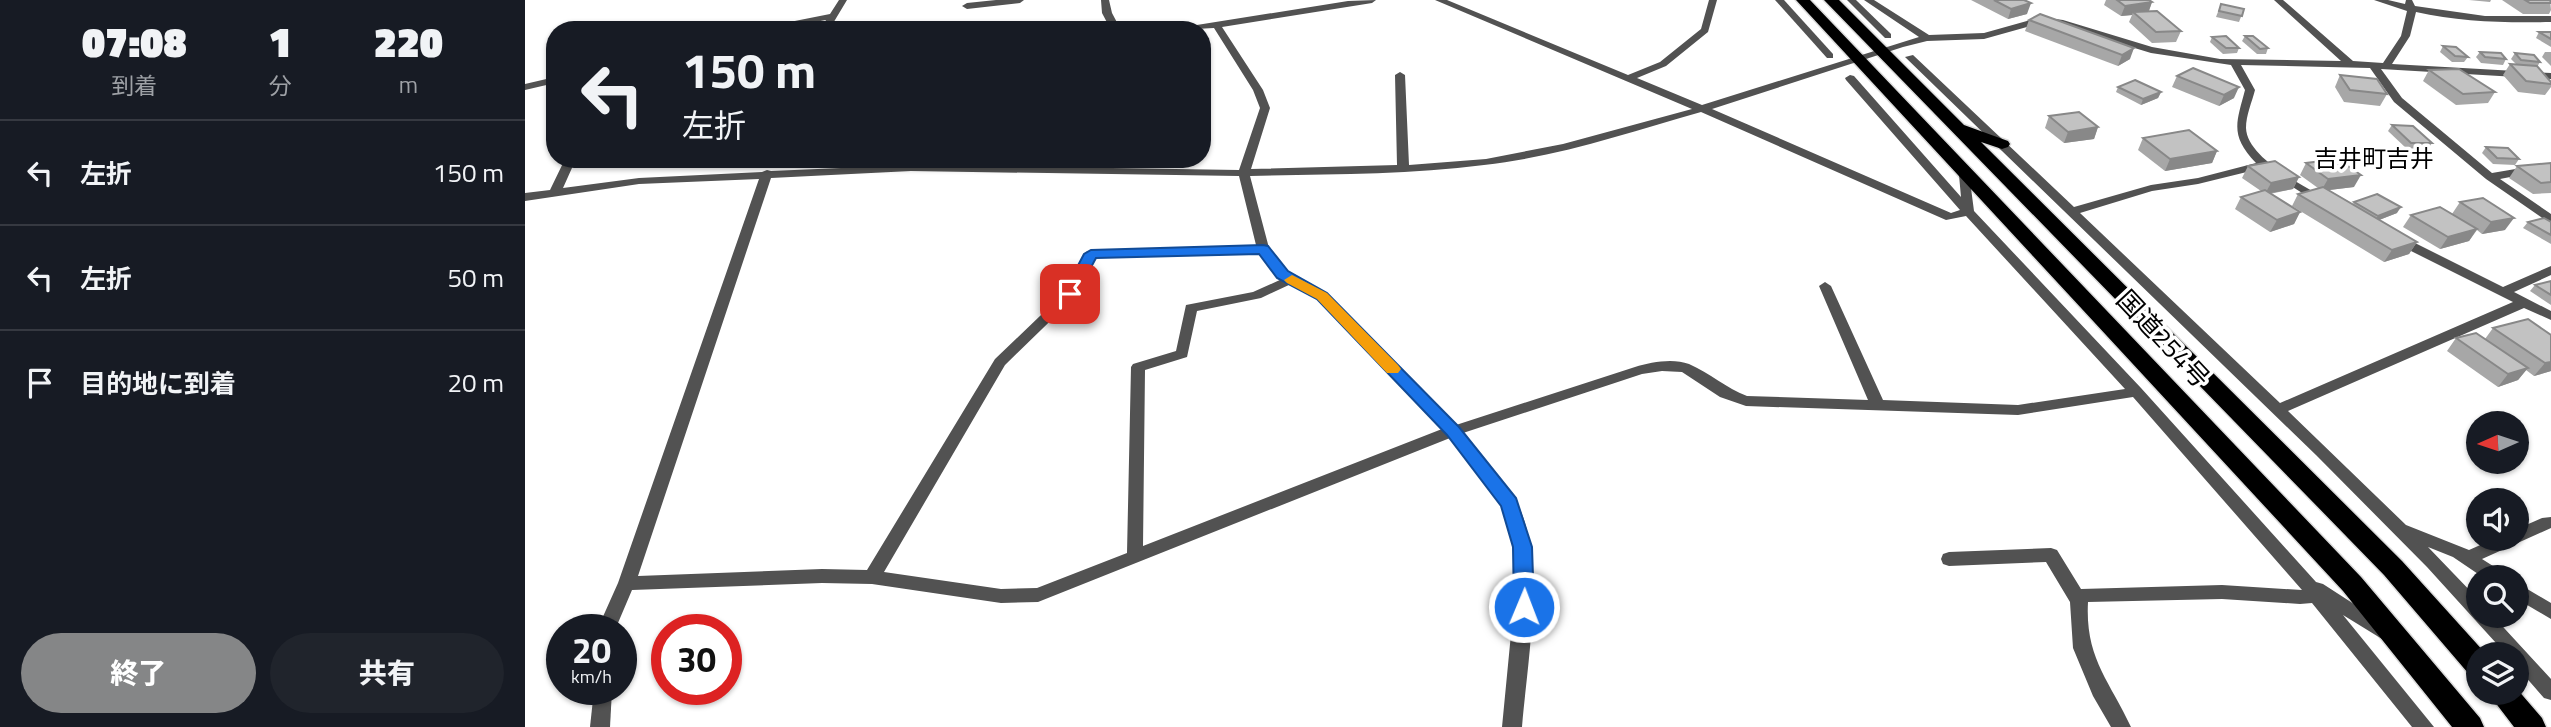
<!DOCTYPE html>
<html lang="ja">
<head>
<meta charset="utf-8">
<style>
  body { margin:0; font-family:"Titillium Web","Noto Sans JP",sans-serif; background:#20242c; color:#f1f3f6; height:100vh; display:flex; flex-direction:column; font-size:26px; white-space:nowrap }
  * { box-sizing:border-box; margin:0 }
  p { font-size:23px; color:#9ea1a6 }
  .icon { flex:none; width:38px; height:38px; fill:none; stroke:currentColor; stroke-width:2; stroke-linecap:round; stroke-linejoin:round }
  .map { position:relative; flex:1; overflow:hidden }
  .details { display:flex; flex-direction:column; background:#171b24; width:525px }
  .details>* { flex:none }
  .banner { position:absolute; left:21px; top:21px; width:665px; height:147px; border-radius:28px; box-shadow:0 2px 5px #0004; background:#171b24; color:#f1f3f6; overflow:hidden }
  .needle { width:46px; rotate:267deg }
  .fabs { position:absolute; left:1941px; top:411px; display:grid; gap:14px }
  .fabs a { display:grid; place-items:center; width:63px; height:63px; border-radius:50%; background:#171b24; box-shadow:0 2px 5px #0004; font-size:35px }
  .speed { position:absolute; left:21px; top:614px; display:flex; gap:14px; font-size:35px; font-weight:700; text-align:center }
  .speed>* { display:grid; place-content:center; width:91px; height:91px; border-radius:50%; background:#171b24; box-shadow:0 2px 5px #0004; line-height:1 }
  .speed small { font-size:18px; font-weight:400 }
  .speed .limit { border:10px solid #d22; background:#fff; color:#111 }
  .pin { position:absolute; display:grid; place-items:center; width:60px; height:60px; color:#fff; margin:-30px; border-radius:14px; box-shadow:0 4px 10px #0006 }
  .me { position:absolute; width:77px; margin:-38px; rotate:1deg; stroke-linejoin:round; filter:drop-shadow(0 0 5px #0008) }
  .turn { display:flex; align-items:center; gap:24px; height:147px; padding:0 21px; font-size:32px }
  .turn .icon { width:91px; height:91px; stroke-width:2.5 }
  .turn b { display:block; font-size:49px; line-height:60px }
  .eta { display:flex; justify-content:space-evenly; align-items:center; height:119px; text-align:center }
  .eta b { font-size:42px; font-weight:800; line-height:49px }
  .cta { display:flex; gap:14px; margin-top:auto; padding:14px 21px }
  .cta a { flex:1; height:80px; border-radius:42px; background:#858687; color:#fff; font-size:28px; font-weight:800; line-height:80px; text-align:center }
  .cta a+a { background:#20242c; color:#f1f3f6 }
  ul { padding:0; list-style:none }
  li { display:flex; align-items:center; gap:21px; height:105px; padding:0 21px; border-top:2px solid #363941 }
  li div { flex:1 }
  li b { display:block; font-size:26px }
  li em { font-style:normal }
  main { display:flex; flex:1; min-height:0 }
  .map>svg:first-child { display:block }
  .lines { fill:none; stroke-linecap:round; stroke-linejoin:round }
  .highway-casing { stroke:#dbdbdb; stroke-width:3 }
  .street { fill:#525252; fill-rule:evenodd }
  .highway { fill:#000; fill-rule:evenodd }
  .wall { fill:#a7a7a7 }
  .shaded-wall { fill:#888 }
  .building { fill:#c2c2c2; stroke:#888; stroke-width:2 }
  .route { fill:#1a73e8; stroke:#114b97; stroke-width:2 }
  .slow { fill:#f59e0b }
  .labels { text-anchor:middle; stroke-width:7; stroke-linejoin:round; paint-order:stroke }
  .far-quarter-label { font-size:24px; fill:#000; stroke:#fff }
  .street-label { font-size:26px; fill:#000; stroke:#fff }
</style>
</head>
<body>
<main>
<section class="details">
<div class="eta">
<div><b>07:08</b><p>到着</p></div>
<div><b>1</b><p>分</p></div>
<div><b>220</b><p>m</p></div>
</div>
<ul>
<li><svg class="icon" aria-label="left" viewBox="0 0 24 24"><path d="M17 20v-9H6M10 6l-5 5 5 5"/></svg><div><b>左折</b></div><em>150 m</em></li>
<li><svg class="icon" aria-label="left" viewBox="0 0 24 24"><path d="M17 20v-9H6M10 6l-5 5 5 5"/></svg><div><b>左折</b></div><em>50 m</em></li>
<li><svg class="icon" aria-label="arrive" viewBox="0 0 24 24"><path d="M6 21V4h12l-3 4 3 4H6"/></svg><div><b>目的地に到着</b></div><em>20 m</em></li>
</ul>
<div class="cta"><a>終了</a><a>共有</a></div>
</section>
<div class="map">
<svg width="2026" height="727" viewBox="0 0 2026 727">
  <rect width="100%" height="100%" fill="#fff"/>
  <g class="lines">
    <g class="highway-casing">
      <g id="highway">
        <path d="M 1271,0 L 1285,0 L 1836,577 L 1955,718 L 1959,727 L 1927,727 L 1818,591 Z"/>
        <path d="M 1299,0 L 1314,0 L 1439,125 L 1483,141 L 1485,144 L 1483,147 L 1477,149 L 1456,142 L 1877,561 L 1961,654 L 1953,654 L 1953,677 L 1943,673 L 1859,575 Z"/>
        <path d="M 1992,689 L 2017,718 L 2021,727 L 1989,727 L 1963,693 L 1992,693 Z"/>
      </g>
    </g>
    <g class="street">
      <path d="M 314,0 L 322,0 L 304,30 L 294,30 L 301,20 L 246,30 L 225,30 L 305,14 Z"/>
      <path d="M 471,0 L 499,0 L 495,3 L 442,9 L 437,6 L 442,3 Z"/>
      <path d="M 576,0 L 584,0 L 587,13 L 596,30 L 586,30 L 577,13 Z"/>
      <path d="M 851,0 L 847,3 L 697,27 L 738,90 L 745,108 L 726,169 L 872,165 L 870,75 L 875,72 L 880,75 L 884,165 L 961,159 L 1038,144 L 1167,109 L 910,0 L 922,0 L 1103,75 L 1135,62 L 1176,29 L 1184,0 L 1192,0 L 1183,32 L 1141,66 L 1112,78 L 1177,105 L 1394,37 L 1339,0 L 1349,0 L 1404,35 L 1459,33 L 1516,17 L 1538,20 L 1627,47 L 1695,59 L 1816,61 L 1749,0 L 1758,0 L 1828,61 L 1858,63 L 1876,36 L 1882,11 L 1849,0 L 1863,0 L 1880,4 L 1881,0 L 1887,0 L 1890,6 L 1960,16 L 2026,16 L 2026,22 C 1981,23 1935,22 1891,12 L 1885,36 L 1867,64 L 2026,73 L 2026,79 L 1856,69 L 1877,98 L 1967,173 L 2026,163 L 2026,169 L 1975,179 L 2026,214 L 2026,224 L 1961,179 L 1869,102 L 1845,68 L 1716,65 L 1730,90 C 1727,102 1721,115 1721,128 C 1722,158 1778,185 1801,199 L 1801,203 L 1793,203 L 1738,168 L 1673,184 L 1627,191 L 1555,213 L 1755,403 L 1988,302 L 1870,243 L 1868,240 L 1870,237 L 1878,237 L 1978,287 L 2026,266 L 2026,275 L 1989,292 L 2026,311 L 2026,320 L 1999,308 L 1763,411 L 1881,525 L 1944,550 L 1969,539 L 1992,539 L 1992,529 L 2017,518 L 2026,517 L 2026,528 L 1957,559 L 1979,573 L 1981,578 L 1959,578 L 1928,557 L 1903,547 L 1953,599 L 1953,616 L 1968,616 L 2026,679 L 2026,700 L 2019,698 L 1992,667 L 1992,654 L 1981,654 L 1902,567 L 1791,455 L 1380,57 L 1388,55 L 1549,207 L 1626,185 L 1673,178 L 1731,163 C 1705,135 1711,124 1720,90 L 1706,65 L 1626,53 L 1534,25 L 1516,23 L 1459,39 L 1402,41 L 1378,47 L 1187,109 L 1426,213 L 1435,210 L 1321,80 L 1320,78 L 1325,75 L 1329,76 L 1436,197 L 1434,175 L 1440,172 L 1444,173 L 1449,211 L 1616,388 L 1791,582 L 1798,584 L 1863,626 L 1866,631 L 1863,636 L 1857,639 L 1818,615 L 1909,727 L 1887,727 L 1787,603 L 1775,604 L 1697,599 L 1563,602 C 1560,658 1584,680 1606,727 L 1586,727 L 1568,696 L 1548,648 L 1545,602 L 1521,562 L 1424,566 L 1418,564 L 1416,559 L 1418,554 L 1424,552 L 1526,548 L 1532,550 L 1556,589 L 1697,585 L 1777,590 L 1608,397 L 1493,415 L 1221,406 L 1195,397 L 1157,372 L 1137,371 L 1117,374 L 938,433 C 955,455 977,477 991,501 C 1022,557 1002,663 997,727 L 977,727 L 991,582 L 990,547 L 977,505 L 925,438 L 513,602 L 476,603 L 347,584 L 297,583 L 107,590 L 90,630 L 72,630 L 93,583 L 234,179 L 114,184 L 0,201 L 0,193 L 25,190 L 40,159 L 51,159 L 38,188 L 114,178 L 237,172 L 242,170 L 246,171 L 386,165 L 714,170 L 735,108 L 728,90 L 689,28 L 652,30 L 653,28 L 823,1 ZM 1176,112 L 1421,220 L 1441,216 L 1600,389 L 1493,405 L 1358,400 L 1306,286 L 1300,282 L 1294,286 L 1343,400 L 1222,396 C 1201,388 1185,373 1164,364 C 1148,358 1126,362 1110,367 L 931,425 L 802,293 L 763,271 L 744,248 L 725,176 C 803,174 882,175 959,165 C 1033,157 1105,132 1176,112 ZM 386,171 L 714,176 L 731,245 L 562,251 L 540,292 L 470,359 L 342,570 L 297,569 L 113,576 L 246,178 ZM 735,253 L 757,279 L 728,292 L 661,305 L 651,351 L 608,364 L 606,367 L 602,553 L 512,588 L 476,589 L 359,572 L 480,365 L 550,297 L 570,258 ZM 766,284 L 792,299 L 917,429 L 618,546 L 620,370 L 662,357 L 672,311 L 736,298 Z"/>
      <path d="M 1250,0 L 1259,0 L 1308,54 L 1308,58 L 1302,58 Z"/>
      <path d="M 1322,0 L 1331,0 L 1366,34 L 1366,38 L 1360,38 Z"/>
      <path d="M 30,77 L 30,83 L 0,90 L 0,84 Z"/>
      <path d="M 1992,583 L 2026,603 L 2026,619 L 1992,599 Z"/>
      <path d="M 69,690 L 87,690 L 85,727 L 65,727 Z"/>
    </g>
    <use href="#highway" class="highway"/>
  </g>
  <g class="wall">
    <path d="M 1446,0 L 1499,0 L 1502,14 L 1483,19 Z"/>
    <path d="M 1581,0 L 1624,0 L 1627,2 L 1624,11 L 1656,31 L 1651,42 L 1627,43 L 1604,22 L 1607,15 L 1596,16 L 1579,5 Z"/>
    <path d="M 1944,0 L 1966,0 L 1965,2 Z"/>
    <path d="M 1977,0 L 2025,0 L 2026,10 L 2024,14 L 1998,14 Z"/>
    <path d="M 1696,4 L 1719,9 L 1714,22 L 1691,17 Z"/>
    <path d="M 1515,14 L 1605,59 L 1593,66 L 1500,31 L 1504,20 Z"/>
    <path d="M 2014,32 L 2026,32 L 2026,47 L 2011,38 Z"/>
    <path d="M 1720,36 L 1743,48 L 1741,54 L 1732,54 L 1717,41 Z"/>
    <path d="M 1687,37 L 1714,48 L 1712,53 L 1698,54 L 1685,42 Z"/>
    <path d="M 1918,46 L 1943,57 L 1939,62 L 1927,62 L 1915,52 Z"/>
    <path d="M 1955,52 L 1981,59 L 1978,65 L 1956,63 L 1951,57 Z"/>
    <path d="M 2020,52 L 2026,52 L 2026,66 L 2017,57 Z"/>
    <path d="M 1990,53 L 2015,62 L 2012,67 L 2026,82 L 2026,87 L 2020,95 L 1993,92 L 1978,75 L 1985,64 L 1991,64 L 1986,59 Z"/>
    <path d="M 1904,70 L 1970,92 L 1963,103 L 1931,105 L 1898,81 Z"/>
    <path d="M 1815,75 L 1862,94 L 1855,106 L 1819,102 L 1810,87 Z"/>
    <path d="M 1652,76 L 1709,98 L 1694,106 L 1647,87 Z"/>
    <path d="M 1593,87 L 1636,92 L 1633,98 L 1616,105 L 1591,92 Z"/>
    <path d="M 1524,116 L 1573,127 L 1569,139 L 1539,143 L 1520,128 Z"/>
    <path d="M 1867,125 L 1907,143 L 1903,149 L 1882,149 L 1863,131 Z"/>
    <path d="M 1618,138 L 1692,151 L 1687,163 L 1640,171 L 1613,150 Z"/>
    <path d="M 1961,147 L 1994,159 L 1990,165 L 1968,164 L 1957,153 Z"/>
    <path d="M 1781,163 L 1829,187 L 1804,190 L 1828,204 L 1829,202 L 1872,213 L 1854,220 L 1892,242 L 1884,254 L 1859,262 L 1767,206 L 1773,194 L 1793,188 L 1775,175 Z"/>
    <path d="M 2026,163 L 2026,193 L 2008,194 L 1984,178 L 1992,166 Z"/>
    <path d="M 1723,166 L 1774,177 L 1768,189 L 1745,194 L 1775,212 L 1769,224 L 1745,232 L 1710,209 L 1716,197 L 1736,191 L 1717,178 Z"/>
    <path d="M 1935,202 L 1980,230 L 1957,234 L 1952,230 L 1944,241 L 1915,249 L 1878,227 L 1886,215 L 1935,219 L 1927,214 Z"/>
    <path d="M 2003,222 L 2026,222 L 2026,244 L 1998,228 Z"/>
    <path d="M 2026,281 L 2026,305 L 2005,291 L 2010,285 Z"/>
    <path d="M 2003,319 L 2026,371 L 2009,376 L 2001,370 L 1993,380 L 1973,387 L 1922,351 L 1931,338 L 1960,339 L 1968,328 Z"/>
  </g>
  <g class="shaded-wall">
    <path d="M 1627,2 L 1623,13 L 1608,12 L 1607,15 L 1596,16 L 1600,6 Z"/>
    <path d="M 1506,3 L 1502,14 L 1483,19 L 1486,9 Z"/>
    <path d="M 1609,48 L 1605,59 L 1593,66 L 1597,55 Z"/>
    <path d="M 1714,87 L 1709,98 L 1694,106 L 1699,95 Z"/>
    <path d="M 1636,92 L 1633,98 L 1616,105 L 1618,99 Z"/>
    <path d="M 1573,127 L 1569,139 L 1539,143 L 1543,132 Z"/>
    <path d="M 1692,151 L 1687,163 L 1640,171 L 1645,159 Z"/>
    <path d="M 1836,175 L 1829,187 L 1796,191 L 1803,179 Z"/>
    <path d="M 1774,177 L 1768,189 L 1740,194 L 1746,183 Z"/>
    <path d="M 1876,207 L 1872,213 L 1849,222 L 1853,216 Z"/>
    <path d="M 1775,212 L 1769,224 L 1745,232 L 1752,220 Z"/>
    <path d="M 1989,218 L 1980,230 L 1957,234 L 1966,222 Z"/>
    <path d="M 1952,229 L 1944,241 L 1915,249 L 1923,237 Z"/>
    <path d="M 1892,242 L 1884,254 L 1859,262 L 1867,250 Z"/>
    <path d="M 2026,362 L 2026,371 L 2009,376 L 2020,363 Z"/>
    <path d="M 2003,368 L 1993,380 L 1973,387 L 1983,374 Z"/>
  </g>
  <g class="building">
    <path d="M 1469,0 L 1499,0 L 1506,3 L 1486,9 Z"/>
    <path d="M 1592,0 L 1624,0 L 1627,2 L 1600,6 Z"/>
    <path d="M 2000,0 L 2025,0 L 2026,3 L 2005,3 Z"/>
    <path d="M 1696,4 L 1719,9 L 1717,16 L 1694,11 Z"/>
    <path d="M 1632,11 L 1656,31 L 1631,32 L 1608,12 Z"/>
    <path d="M 1515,14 L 1609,48 L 1597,55 L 1504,20 Z"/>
    <path d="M 2014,32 L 2026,32 L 2026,39 Z"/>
    <path d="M 1701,36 L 1714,48 L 1701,48 L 1687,37 Z"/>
    <path d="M 1720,36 L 1728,36 L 1743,48 L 1735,49 Z"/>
    <path d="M 1918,46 L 1931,47 L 1943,57 L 1930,56 Z"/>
    <path d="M 1955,52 L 1976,53 L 1981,59 L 1960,57 Z"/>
    <path d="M 1990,53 L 2009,55 L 2015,62 L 1996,60 Z"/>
    <path d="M 1985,64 L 2012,66 L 2026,82 L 2026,84 L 2001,81 Z"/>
    <path d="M 1668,68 L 1714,87 L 1699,95 L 1652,76 Z"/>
    <path d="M 1934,69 L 1970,92 L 1938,94 L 1904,70 Z"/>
    <path d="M 1815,75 L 1852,79 L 1862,94 L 1825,90 Z"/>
    <path d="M 1610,80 L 1636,92 L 1618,99 L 1593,87 Z"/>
    <path d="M 1554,112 L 1573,127 L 1543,132 L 1524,116 Z"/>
    <path d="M 1867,125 L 1888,126 L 1907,143 L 1886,143 Z"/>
    <path d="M 1664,130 L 1692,151 L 1645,159 L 1618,138 Z"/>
    <path d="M 1961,147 L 1983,148 L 1994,159 L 1972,158 Z"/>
    <path d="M 1813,159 L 1836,175 L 1803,179 L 1781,163 Z"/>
    <path d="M 1750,161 L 1774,177 L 1746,183 L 1723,166 Z"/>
    <path d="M 2026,163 L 2026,182 L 2016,183 L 1992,166 Z"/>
    <path d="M 1798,187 L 1892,242 L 1867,250 L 1773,194 Z"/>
    <path d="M 1740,190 L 1775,212 L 1752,220 L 1716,197 Z"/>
    <path d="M 1852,194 L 1876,207 L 1853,216 L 1829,202 Z"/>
    <path d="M 1958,198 L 1989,218 L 1966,222 L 1935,202 Z"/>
    <path d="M 1915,207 L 1952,229 L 1923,237 L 1886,215 Z"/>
    <path d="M 2019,218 L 2026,222 L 2026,235 L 2003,222 Z"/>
    <path d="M 2026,281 L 2026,295 L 2010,285 Z"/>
    <path d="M 2003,319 L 2026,335 L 2026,362 L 2020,363 L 1968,328 Z"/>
    <path d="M 1951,333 L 2003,368 L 1983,374 L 1931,338 Z"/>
  </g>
  <path class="route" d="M 738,245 L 743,246 L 763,271 L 802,293 L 934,427 L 991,498 L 1007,547 L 1009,607 L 1006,613 L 999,615 L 992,613 L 989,607 L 988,547 L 976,506 L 922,435 L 792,299 L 752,278 L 734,254 L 571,258 L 550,297 L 545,299 L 538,294 L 559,254 L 566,250 Z"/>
  <path class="slow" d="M 767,275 L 802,293 L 873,365 L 876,369 L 873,373 L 862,373 L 792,299 L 762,283 L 759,280 Z"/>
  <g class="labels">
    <g class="far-quarter-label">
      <text x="1849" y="167">吉井町吉井</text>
    </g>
    <g class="street-label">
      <text transform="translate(1638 339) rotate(47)" y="9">国道254号</text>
    </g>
  </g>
</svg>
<div class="fabs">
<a><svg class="needle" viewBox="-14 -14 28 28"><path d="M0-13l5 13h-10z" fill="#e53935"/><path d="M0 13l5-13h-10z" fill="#9ea1a6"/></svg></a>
<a><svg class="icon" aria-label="sound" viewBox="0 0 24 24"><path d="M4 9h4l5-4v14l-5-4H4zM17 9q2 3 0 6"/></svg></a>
<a><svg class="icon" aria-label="search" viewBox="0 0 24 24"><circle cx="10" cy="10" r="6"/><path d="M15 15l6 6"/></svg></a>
<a><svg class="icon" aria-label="layers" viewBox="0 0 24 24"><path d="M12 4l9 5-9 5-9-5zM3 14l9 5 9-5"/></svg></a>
</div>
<div class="speed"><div>20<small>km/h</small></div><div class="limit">30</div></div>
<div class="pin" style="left:545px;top:294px;background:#d93025"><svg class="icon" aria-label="arrive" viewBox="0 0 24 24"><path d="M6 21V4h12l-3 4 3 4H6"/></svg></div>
<svg class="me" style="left:999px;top:607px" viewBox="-20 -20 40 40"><circle r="17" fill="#1a73e8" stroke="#fff" stroke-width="3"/><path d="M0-11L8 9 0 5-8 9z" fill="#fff"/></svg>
<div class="banner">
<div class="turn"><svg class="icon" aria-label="left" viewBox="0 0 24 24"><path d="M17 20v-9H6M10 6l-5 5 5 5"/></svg><div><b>150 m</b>左折</div></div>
</div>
</div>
</main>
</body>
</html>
